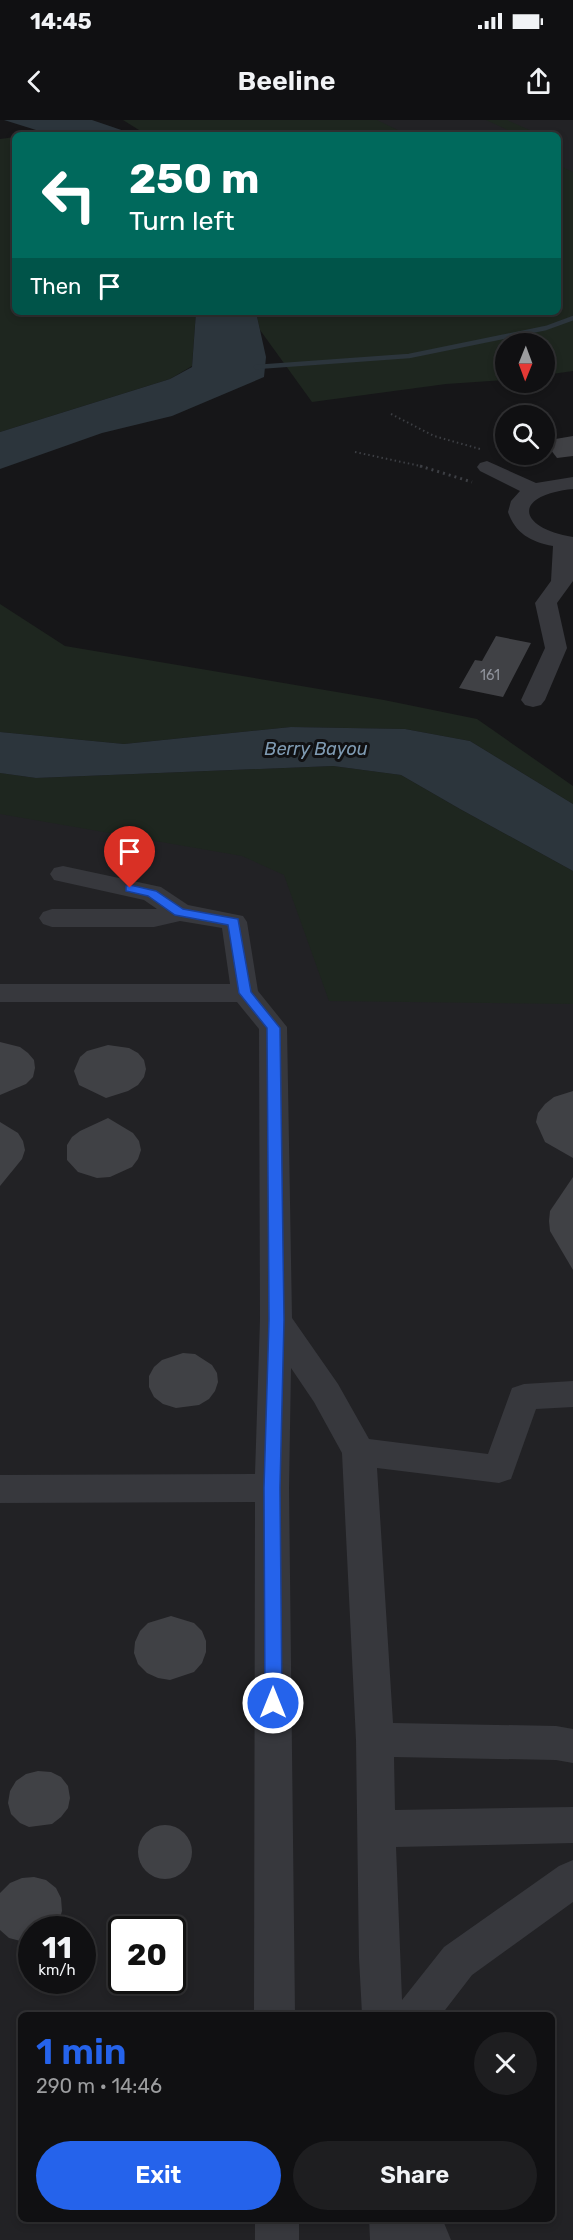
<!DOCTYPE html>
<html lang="en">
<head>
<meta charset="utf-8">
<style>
  body { margin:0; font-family:Rubik,sans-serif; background:#1e1e20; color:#f1f3f6; height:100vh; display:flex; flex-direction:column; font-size:22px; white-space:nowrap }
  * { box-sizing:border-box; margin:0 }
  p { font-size:20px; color:#9c9d9f }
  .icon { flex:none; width:33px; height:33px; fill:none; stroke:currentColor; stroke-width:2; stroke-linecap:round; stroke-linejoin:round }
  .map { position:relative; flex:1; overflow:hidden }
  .sheet { position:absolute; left:18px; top:1892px; width:537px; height:210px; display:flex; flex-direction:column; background:#101012; border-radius:9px; box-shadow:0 3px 9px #0003,0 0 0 2px #303032 }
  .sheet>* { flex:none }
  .top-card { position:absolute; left:12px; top:12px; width:549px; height:183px; border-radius:9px; box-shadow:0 3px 9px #0003,0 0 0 2px #303032; background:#00695c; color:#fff; overflow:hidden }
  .needle { width:39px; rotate:181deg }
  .buttons { position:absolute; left:495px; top:213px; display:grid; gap:12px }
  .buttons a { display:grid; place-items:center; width:60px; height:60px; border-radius:50%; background:#101012; box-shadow:0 3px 9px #0003,0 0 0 2px #303032; font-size:30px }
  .speed { position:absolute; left:18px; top:1796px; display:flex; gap:12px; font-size:30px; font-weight:700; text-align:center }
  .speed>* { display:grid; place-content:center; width:78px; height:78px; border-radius:50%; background:#101012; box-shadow:0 3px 9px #0003,0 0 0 2px #303032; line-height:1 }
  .speed small { font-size:15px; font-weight:400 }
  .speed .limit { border:3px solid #111; border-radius:9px; background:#fff; color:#111 }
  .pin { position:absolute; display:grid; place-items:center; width:51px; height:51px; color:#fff; margin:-62px -26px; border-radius:50% 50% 50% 0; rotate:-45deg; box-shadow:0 0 6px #0007 }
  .pin .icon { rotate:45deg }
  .me { position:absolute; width:66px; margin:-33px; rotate:0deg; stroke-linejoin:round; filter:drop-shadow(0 0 4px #0008) }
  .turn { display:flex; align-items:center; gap:21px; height:126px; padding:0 18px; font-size:27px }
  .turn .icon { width:78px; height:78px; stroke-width:2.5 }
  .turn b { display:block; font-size:42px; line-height:51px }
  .then { display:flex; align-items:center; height:57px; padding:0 18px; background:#0003; gap:12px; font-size:22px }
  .round { display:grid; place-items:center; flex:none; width:63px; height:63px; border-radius:32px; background:#1e1e20 }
  .head { display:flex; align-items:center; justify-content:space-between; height:102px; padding:0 18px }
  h1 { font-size:36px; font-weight:600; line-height:45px; color:#2563eb }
  .button { display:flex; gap:12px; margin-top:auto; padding:12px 18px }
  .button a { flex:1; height:69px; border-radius:36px; background:#2563eb; color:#fff; font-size:24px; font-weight:600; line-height:69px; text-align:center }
  .button a+a { background:#1e1e20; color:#f1f3f6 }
  .status { display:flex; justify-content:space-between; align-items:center; height:42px; padding:0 30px; background:#101012; direction:ltr }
  .status svg { height:16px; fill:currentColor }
  header { display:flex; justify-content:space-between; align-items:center; height:78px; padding:0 18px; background:#101012; font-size:27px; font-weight:600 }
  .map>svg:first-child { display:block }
  .built { fill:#222225; fill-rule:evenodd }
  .green { fill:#1e261f }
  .water { fill:#2c353c }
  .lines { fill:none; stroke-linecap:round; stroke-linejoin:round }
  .stream { stroke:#2c353c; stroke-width:4.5 }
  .building { fill:#404145 }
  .path-far1 { stroke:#3d3f44; stroke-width:2; stroke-dasharray:1.5 3; stroke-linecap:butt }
  .path { stroke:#3d3f44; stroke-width:3; stroke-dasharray:2 4; stroke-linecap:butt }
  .minor { fill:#37383d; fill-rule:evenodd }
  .route { fill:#2563eb; stroke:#184099; stroke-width:1.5 }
  .labels { text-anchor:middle; stroke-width:6; stroke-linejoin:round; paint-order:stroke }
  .number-label { font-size:14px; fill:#8e929b }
  .water-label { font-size:18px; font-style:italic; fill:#7f9bb3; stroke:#111113 }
</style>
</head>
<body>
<div class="status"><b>14:45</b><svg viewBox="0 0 49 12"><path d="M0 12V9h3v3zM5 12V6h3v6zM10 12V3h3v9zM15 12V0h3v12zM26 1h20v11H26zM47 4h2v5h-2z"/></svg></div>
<header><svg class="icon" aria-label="back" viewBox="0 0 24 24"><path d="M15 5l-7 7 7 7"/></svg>Beeline<svg class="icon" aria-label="share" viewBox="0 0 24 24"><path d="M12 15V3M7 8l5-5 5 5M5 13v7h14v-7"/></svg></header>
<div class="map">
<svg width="573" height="2120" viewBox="0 0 573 2120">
  <rect width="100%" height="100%" fill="#161618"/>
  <g class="built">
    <path d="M 278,0 L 573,0 L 573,109 L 558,112 L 558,15 L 268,15 Z"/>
    <path d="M 0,653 L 573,751 L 573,2120 L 0,2120 ZM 32,1809 L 82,1809 L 82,1860 L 32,1860 ZM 122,1809 L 172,1809 L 172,1860 L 122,1860 ZM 21,1894 L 552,1894 L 552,2098 L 21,2098 Z"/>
  </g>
  <g class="green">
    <path d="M 123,0 L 377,0 L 408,15 L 147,15 Z"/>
    <path d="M 486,0 L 507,0 L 541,15 L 519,15 Z"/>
    <path d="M 15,17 L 15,192 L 196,192 L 192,246 L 170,259 L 0,312 L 0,19 Z"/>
    <path d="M 558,45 L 573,52 L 573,251 L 545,255 L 544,224 L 506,224 L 505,260 L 446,264 L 312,282 L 260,210 L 256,192 L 558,192 Z"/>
    <path d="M 0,484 L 65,526 L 384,580 L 477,599 L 573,666 L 573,684 L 470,621 L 405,609 L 291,607 L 124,624 L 0,612 Z"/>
    <path d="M 333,646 L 401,655 L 460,689 L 573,751 L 573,884 L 329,881 L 284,755 L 242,736 L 0,694 L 0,653 L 36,658 Z"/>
  </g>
  <g class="water">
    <path d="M 4,0 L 92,0 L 136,15 L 52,15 Z"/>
    <path d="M 196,192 L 256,192 L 266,237 L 264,257 L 172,296 L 102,313 L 0,349 L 0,312 L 170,259 L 192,247 Z"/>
    <path d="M 291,607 L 405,609 L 470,621 L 573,684 L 573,751 L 460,689 L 401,655 L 333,646 L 36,658 L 0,653 L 0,612 L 124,624 Z"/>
  </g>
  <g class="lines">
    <path class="stream" d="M 256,247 L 409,236 L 546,208 L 573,198"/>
  </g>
  <g class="building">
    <path d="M 573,316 L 573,336 L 557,338 L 544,321 Z"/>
    <path d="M 496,516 L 531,523 L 503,577 L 459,568 L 475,540 L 482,541 Z"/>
    <path d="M 0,922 L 20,927 L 28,933 L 34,940 L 35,948 L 33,957 L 26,964 L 0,975 Z"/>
    <path d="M 108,925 L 129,928 L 138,933 L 144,940 L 146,949 L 144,957 L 138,965 L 128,971 L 106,978 L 79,965 L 74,951 L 80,937 L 87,931 Z"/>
    <path d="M 573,971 L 573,1038 L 545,1022 L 536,1002 L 538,993 L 545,984 L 554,977 Z"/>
    <path d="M 108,998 L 133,1013 L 139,1021 L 141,1030 L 138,1039 L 132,1047 L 110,1057 L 97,1058 L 78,1052 L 67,1040 L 67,1025 L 72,1017 L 80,1011 Z"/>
    <path d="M 0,1002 L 18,1013 L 23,1021 L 25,1030 L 22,1039 L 0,1066 Z"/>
    <path d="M 573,1057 L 573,1150 L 550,1111 L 549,1101 L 550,1091 Z"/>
    <path d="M 183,1233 L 195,1234 L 212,1245 L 217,1253 L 218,1262 L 215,1271 L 209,1279 L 199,1285 L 176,1288 L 163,1284 L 154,1277 L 149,1267 L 149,1256 L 154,1247 L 162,1240 Z"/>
    <path d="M 171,1496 L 194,1503 L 202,1511 L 206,1521 L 206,1532 L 202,1543 L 194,1552 L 170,1560 L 158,1558 L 147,1553 L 138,1544 L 134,1533 L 135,1522 L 140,1511 L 148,1503 Z"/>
    <path d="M 38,1651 L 51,1652 L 61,1657 L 68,1666 L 70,1678 L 68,1688 L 61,1697 L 52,1704 L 29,1707 L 20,1703 L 11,1694 L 8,1683 L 10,1671 L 16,1661 L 26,1654 Z"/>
    <circle cx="165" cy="1732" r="27"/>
    <path d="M 34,1757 L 46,1760 L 56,1768 L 61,1778 L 62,1791 L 58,1804 L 53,1809 L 32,1809 L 32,1824 L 9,1818 L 0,1810 L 0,1773 L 10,1763 L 22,1758 Z"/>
  </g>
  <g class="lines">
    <g class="path-far1">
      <path d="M 391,294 L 434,316 L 480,329"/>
      <path d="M 355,332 L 425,347"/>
    </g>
    <path class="path" d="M 420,346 L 472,362"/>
    <g class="minor">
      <path d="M 487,341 L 536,363 L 573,357 L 573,369 C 512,375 517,408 573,417 L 573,461 L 557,483 L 567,528 L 545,580 L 541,585 L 533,587 L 525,585 L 521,580 L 545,528 L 535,483 L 551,461 L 553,426 C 531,422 515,413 508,392 L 511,381 L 520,371 L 480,351 L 477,347 L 480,343 Z"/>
      <path d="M 63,746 L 161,767 L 188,785 L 243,796 L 247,802 L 258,871 L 287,907 L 292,1198 L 338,1264 L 369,1319 L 488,1334 L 512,1268 L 524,1264 L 573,1261 L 573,1287 L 536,1289 L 511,1359 L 499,1363 L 377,1348 L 393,1603 L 556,1606 L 573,1609 L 573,1643 L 556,1640 L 394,1637 L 395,1690 L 573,1687 L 573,1723 L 396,1727 L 402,1880 L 444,1827 L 559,1746 L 573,1740 L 573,1782 L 472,1855 L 442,1894 L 362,1894 L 359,1838 L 356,1620 L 342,1333 L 314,1282 L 291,1248 L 289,1368 L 295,1894 L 254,1894 L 255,1382 L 0,1383 L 0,1355 L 255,1354 L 260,1200 L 259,909 L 237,882 L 0,882 L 0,864 L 230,864 L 222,808 L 180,801 L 154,807 L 52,807 L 43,804 L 39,798 L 43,792 L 52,789 L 157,789 L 144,780 L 54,760 L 50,754 L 54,748 Z"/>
      <rect x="255" y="2098" width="44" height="22"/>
      <path d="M 369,2098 L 442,2098 L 451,2120 L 370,2120 Z"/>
    </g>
  </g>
  <path class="route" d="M 130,765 L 156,771 L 183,789 L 238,799 L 251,872 L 280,908 L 284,1200 L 280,1368 L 282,1583 L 279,1589 L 273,1591 L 267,1589 L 265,1583 L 264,1368 L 269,1200 L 267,908 L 239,873 L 228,805 L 175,795 L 148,776 L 126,771 L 126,766 Z"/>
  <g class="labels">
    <g class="number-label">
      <text x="490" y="560">161</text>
    </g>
    <g class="water-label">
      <text x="316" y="635">Berry Bayou</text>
    </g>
  </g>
</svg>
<div class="buttons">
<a><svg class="needle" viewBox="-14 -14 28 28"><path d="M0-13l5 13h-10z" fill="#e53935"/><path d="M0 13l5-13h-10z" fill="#9c9d9f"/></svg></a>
<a><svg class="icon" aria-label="search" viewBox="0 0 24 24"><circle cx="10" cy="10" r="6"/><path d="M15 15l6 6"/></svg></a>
</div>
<div class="speed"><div>11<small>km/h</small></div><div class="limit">20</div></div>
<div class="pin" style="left:130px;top:768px;background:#d93025"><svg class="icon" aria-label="arrive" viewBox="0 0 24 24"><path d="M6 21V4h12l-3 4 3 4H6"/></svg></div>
<svg class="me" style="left:273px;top:1583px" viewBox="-20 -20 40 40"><circle r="17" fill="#2563eb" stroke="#fff" stroke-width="3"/><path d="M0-11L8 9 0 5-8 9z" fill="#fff"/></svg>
<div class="top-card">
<div class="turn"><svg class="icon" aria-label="left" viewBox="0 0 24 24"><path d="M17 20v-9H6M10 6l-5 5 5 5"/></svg><div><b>250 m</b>Turn left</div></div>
<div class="then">Then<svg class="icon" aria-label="arrive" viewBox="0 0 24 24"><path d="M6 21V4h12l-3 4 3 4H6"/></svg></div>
</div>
<section class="sheet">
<div class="head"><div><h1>1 min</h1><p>290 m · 14:46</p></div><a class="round"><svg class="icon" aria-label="close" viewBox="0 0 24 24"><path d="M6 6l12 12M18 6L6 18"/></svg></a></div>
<div class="button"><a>Exit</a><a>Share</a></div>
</section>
</div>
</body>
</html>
